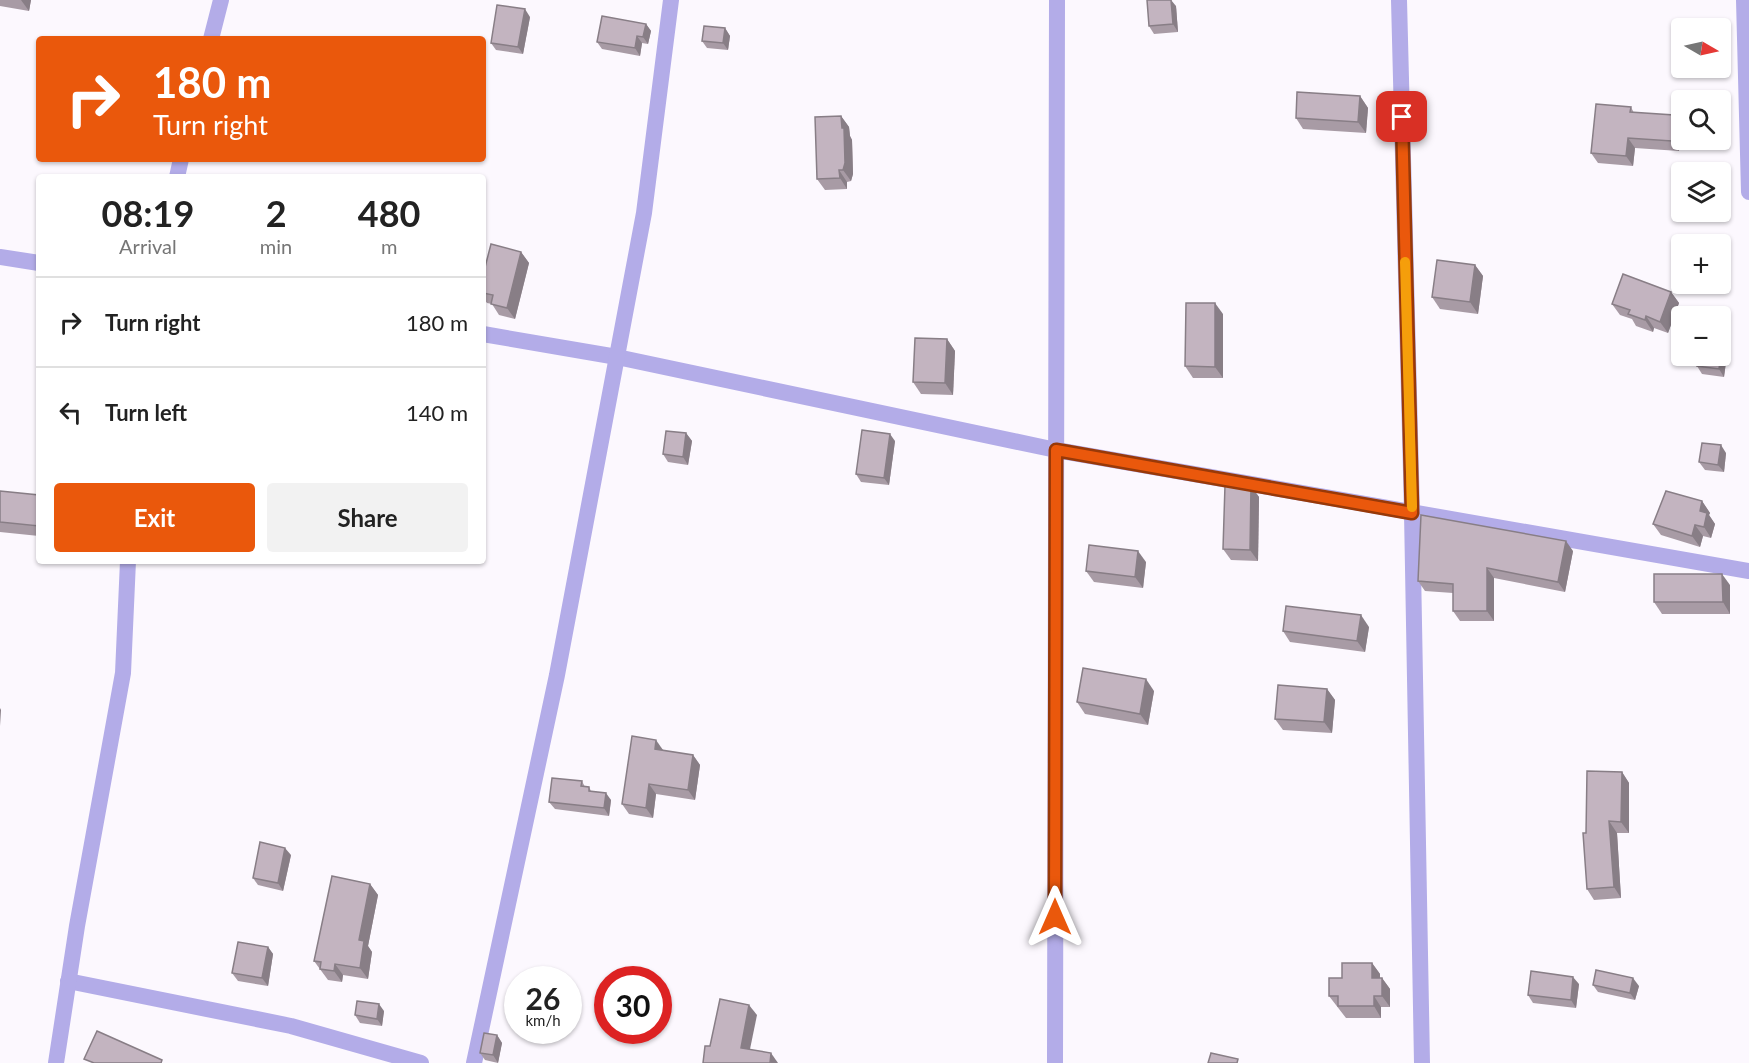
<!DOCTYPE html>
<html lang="en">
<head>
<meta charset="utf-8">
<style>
  body { margin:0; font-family:Lato,sans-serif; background:#f2f2f2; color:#222; height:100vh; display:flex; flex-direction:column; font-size:22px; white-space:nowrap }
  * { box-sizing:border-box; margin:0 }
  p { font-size:20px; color:#767676 }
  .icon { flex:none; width:33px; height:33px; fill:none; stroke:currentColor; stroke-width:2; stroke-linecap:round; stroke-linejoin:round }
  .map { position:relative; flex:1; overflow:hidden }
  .sheet { position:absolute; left:36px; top:174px; width:450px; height:390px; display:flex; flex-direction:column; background:#fff; border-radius:6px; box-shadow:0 2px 4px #0004 }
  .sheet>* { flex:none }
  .top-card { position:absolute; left:36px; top:36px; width:450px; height:126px; border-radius:6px; box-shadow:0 2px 4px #0004; background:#ea580c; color:#fff; overflow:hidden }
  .needle { width:39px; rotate:99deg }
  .fabs { position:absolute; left:1671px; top:18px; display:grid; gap:12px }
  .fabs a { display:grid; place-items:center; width:60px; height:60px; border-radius:6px; background:#fff; box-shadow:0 2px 4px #0004; font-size:30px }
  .speed { position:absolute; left:504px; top:966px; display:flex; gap:12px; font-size:30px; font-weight:700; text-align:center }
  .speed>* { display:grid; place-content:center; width:78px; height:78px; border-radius:50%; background:#fff; box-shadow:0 2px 4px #0004; line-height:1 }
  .speed small { font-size:15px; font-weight:400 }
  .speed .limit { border:9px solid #d22; background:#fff; color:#111 }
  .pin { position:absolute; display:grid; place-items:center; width:51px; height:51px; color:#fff; margin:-26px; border-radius:12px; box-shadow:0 3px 9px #0006 }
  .me { position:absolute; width:66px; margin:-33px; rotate:0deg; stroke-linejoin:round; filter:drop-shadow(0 0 4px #0008) }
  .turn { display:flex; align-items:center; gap:21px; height:126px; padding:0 18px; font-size:27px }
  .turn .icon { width:78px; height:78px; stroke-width:2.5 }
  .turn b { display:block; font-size:42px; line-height:51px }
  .eta { display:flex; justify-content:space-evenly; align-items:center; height:102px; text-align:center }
  .eta b { font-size:36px; font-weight:700; line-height:42px }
  .action { display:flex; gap:12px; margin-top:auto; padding:12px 18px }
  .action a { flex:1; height:69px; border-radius:6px; background:#ea580c; color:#fff; font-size:24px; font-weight:700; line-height:69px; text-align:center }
  .action a+a { background:#f2f2f2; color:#222 }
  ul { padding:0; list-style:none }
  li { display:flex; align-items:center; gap:18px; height:90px; padding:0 18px; border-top:2px solid #e0e0e0 }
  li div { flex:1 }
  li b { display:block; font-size:22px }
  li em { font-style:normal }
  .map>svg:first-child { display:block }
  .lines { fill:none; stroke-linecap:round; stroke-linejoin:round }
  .street { stroke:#b3ace8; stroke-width:16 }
  .wall { fill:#a89ba5 }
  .shaded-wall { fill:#887e86 }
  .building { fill:#c3b4c0; stroke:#887e86; stroke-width:1.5 }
  .route-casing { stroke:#983908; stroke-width:15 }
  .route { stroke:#ea580c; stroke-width:10 }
  .slow { stroke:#f59e0b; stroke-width:10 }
</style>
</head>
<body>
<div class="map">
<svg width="1749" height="1063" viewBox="0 0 1749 1063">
  <rect width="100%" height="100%" fill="#fcf8fe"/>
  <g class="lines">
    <g class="street">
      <path d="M 1399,0 L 1412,513 L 1422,1063"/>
      <path d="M 1744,0 L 1749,192"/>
      <path d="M 211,39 L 221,0"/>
      <path d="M 177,177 L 181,159"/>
      <path d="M 0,257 L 39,263"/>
      <path d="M 483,334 L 617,357 L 1056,450 L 1749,571"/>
      <path d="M 68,981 L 291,1026 L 421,1063"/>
      <path d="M 56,1063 L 77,926 L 123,673 L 128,561"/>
      <path d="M 474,1063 L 557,675 L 644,213 L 671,0"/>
      <path d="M 1055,1063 L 1057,0"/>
    </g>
  </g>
  <g class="wall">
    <path d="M 0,0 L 31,0 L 29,11 L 0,6 Z"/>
    <path d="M 1176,6 L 1178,32 L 1154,34 L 1149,26 Z"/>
    <path d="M 530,17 L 523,54 L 496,50 L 491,43 Z"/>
    <path d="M 646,24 L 651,31 L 648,44 L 642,43 L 640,56 L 602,49 L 597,42 Z"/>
    <path d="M 725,28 L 730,36 L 728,50 L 707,48 L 702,41 Z"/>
    <path d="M 1360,96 L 1368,108 L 1366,133 L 1303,129 L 1296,118 Z"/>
    <path d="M 1631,107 L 1634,113 L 1681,125 L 1679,151 L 1635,148 L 1633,166 L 1598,163 L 1591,153 Z"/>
    <path d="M 841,116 L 849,127 L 850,136 L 852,140 L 853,174 L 851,181 L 847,182 L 847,189 L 825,190 L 817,179 Z"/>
    <path d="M 521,252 L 529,263 L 515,319 L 499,315 L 492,304 L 487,303 L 483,298 L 483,275 Z"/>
    <path d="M 1475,265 L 1483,276 L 1478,314 L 1440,309 L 1432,297 Z"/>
    <path d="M 1671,292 L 1679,303 L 1668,333 L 1654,328 L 1653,332 L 1636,326 L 1632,319 L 1620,315 L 1612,304 Z"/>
    <path d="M 1223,314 L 1223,378 L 1193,378 L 1185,366 Z"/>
    <path d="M 947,339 L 955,351 L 953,395 L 921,394 L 913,382 Z"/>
    <path d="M 1721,354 L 1726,362 L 1724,377 L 1702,374 L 1697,366 Z"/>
    <path d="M 686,433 L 692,441 L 688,465 L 668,462 L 663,454 Z"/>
    <path d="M 895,441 L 889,485 L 861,482 L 856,474 Z"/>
    <path d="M 1726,453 L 1724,472 L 1705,470 L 1699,462 Z"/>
    <path d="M 1251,486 L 1259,497 L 1258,561 L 1231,560 L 1223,549 Z"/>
    <path d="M 0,491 L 39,495 L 39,536 L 0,532 Z"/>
    <path d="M 1702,501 L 1710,513 L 1709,515 L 1715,524 L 1711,538 L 1703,536 L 1700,547 L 1661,535 L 1653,524 Z"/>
    <path d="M 1573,551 L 1565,592 L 1494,578 L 1494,621 L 1460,621 L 1453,611 L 1453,593 L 1425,591 L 1418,581 Z"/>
    <path d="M 1146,562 L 1143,588 L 1094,582 L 1086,571 Z"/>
    <path d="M 1730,585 L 1730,614 L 1662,614 L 1654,602 Z"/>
    <path d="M 1369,627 L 1365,652 L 1290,642 L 1283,631 Z"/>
    <path d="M 1327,689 L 1335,700 L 1332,733 L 1283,730 L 1275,719 Z"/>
    <path d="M 1154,691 L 1148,725 L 1085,714 L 1077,702 Z"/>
    <path d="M 663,750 L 663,751 L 693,755 L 700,765 L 695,800 L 656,794 L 653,818 L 629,814 L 622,804 Z"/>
    <path d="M 1622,772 L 1629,783 L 1629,833 L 1617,833 L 1621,898 L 1594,900 L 1587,889 L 1586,833 Z"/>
    <path d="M 582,781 L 585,787 L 589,787 L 591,791 L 611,800 L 609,816 L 555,809 L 549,802 Z"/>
    <path d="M 291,855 L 283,891 L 258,885 L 253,878 Z"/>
    <path d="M 370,884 L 378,895 L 368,946 L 372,952 L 368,979 L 343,975 L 342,982 L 328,980 L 314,961 Z"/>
    <path d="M 268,947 L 273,954 L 268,986 L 238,981 L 232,973 Z"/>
    <path d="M 1372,963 L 1380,974 L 1380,978 L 1382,978 L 1390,989 L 1390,1007 L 1381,1007 L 1381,1018 L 1346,1018 L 1329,996 L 1342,978 Z"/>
    <path d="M 1579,984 L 1576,1008 L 1533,1003 L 1528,995 Z"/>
    <path d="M 1593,985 L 1639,986 L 1635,1000 L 1598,992 Z"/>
    <path d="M 384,1011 L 382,1026 L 360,1023 L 355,1015 Z"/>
    <path d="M 497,1035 L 502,1043 L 498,1063 L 485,1060 L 480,1053 Z"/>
  </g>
  <g class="shaded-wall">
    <path d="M 21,0 L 31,0 L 29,11 Z"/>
    <path d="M 1171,0 L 1176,6 L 1178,32 L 1173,24 Z"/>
    <path d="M 525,9 L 530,17 L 523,54 L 518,47 Z"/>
    <path d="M 646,24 L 651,31 L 648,44 L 643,37 Z"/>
    <path d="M 725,28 L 730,36 L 728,50 L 723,43 Z"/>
    <path d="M 637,36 L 642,43 L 640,56 L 635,48 Z"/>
    <path d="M 1360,96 L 1368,108 L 1366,133 L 1358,122 Z"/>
    <path d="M 1674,115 L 1681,125 L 1679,151 L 1672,141 Z"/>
    <path d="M 841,116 L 849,127 L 850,136 L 852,140 L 853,174 L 851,181 L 843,170 Z"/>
    <path d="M 1628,138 L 1635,148 L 1633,166 L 1626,156 Z"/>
    <path d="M 839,170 L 847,182 L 847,189 L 840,178 Z"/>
    <path d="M 521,252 L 529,263 L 515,319 L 507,308 Z"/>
    <path d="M 1475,265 L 1483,276 L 1478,314 L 1470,302 Z"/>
    <path d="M 1671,292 L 1679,303 L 1668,333 L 1660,322 Z"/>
    <path d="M 1215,303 L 1223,314 L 1223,378 L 1215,367 Z"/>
    <path d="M 1646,316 L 1654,328 L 1653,332 L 1645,320 Z"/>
    <path d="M 947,339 L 955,351 L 953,395 L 945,383 Z"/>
    <path d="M 1721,354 L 1726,362 L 1724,377 L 1719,369 Z"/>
    <path d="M 686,433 L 692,441 L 688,465 L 683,457 Z"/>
    <path d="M 890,434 L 895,441 L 889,485 L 884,478 Z"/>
    <path d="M 1721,445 L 1726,453 L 1724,472 L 1718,465 Z"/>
    <path d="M 1251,486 L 1259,497 L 1258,561 L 1250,550 Z"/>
    <path d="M 1702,501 L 1710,513 L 1709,515 L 1715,524 L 1711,538 L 1704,527 L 1700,511 Z"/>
    <path d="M 1695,525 L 1703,536 L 1700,547 L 1692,536 Z"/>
    <path d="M 1566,541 L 1573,551 L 1565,592 L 1558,582 Z"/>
    <path d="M 1138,551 L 1146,562 L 1143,588 L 1135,577 Z"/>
    <path d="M 1487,568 L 1494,578 L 1494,621 L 1487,611 Z"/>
    <path d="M 1722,574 L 1730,585 L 1730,614 L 1723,602 Z"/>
    <path d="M 1361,615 L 1369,627 L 1365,652 L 1357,641 Z"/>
    <path d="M 1146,679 L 1154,691 L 1148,725 L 1140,714 Z"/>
    <path d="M 1327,689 L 1335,700 L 1332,733 L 1324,722 Z"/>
    <path d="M 0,708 L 1,710 L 0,726 Z"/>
    <path d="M 656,740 L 663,750 L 662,759 L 655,749 Z"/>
    <path d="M 693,755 L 700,765 L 695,800 L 688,790 Z"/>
    <path d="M 1622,772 L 1629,783 L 1629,833 L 1621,822 Z"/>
    <path d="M 649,784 L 656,794 L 653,818 L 646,808 Z"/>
    <path d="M 606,793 L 611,800 L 609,816 L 604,808 Z"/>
    <path d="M 1609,821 L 1617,833 L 1621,898 L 1614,887 Z"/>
    <path d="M 285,848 L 291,855 L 283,891 L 278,883 Z"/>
    <path d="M 370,884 L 378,895 L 368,946 L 372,952 L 368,979 L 360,968 L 359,940 Z"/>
    <path d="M 268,947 L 273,954 L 268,986 L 262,978 Z"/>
    <path d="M 1372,963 L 1380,974 L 1380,990 L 1372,978 Z"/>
    <path d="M 335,964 L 343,975 L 342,982 L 334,971 Z"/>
    <path d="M 1573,977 L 1579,984 L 1576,1008 L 1571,1000 Z"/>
    <path d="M 1382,978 L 1390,989 L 1390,1007 L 1382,996 Z"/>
    <path d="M 1633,978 L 1639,986 L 1635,1000 L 1630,993 Z"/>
    <path d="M 1374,996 L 1381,1007 L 1381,1018 L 1374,1006 Z"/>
    <path d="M 379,1004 L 384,1011 L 382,1026 L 377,1019 Z"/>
    <path d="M 749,1005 L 757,1015 L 748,1059 L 741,1048 Z"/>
    <path d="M 497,1035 L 502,1043 L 498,1063 L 493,1055 Z"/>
    <path d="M 771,1053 L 778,1063 L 770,1063 Z"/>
  </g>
  <g class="building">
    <path d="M 1147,0 L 1171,0 L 1173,24 L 1149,26 Z"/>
    <path d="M 497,5 L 525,9 L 518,47 L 491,43 Z"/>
    <path d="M 602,16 L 646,24 L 643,37 L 637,36 L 635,48 L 597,42 Z"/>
    <path d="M 704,26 L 725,28 L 723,43 L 702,41 Z"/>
    <path d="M 1297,92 L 1360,96 L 1358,122 L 1296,118 Z"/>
    <path d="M 1596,104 L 1631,107 L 1630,112 L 1674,115 L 1672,141 L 1628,138 L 1626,156 L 1591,153 Z"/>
    <path d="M 841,116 L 842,128 L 844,128 L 845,163 L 843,170 L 839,170 L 840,178 L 817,179 L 815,117 Z"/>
    <path d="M 491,244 L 521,252 L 507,308 L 491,304 L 493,295 L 483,293 L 483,275 Z"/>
    <path d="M 1437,260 L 1475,265 L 1470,302 L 1432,297 Z"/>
    <path d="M 1623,274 L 1671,292 L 1660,322 L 1646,316 L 1645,320 L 1628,314 L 1630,310 L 1612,304 Z"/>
    <path d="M 1186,303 L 1215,303 L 1215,367 L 1185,366 Z"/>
    <path d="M 915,338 L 947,339 L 945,383 L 913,382 Z"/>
    <path d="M 1720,354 L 1721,354 L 1719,369 L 1697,366 L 1699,356 L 1720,356 Z"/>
    <path d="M 862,430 L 890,434 L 884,478 L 856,474 Z"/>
    <path d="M 666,431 L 686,433 L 683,457 L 663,454 Z"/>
    <path d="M 1702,443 L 1721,445 L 1718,465 L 1699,462 Z"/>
    <path d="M 1225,485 L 1251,486 L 1250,550 L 1223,549 Z"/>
    <path d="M 0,491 L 39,495 L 39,526 L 0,522 Z"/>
    <path d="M 1666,491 L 1702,501 L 1700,511 L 1707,513 L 1704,527 L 1695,525 L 1692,536 L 1653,524 Z"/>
    <path d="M 1421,515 L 1566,541 L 1558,582 L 1487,568 L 1487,611 L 1453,611 L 1453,584 L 1418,581 Z"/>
    <path d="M 1089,545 L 1138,551 L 1135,577 L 1086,571 Z"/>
    <path d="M 1654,574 L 1722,574 L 1723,602 L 1654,602 Z"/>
    <path d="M 1286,606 L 1361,615 L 1357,641 L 1283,631 Z"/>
    <path d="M 1083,668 L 1146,679 L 1140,714 L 1077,702 Z"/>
    <path d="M 1278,685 L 1327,689 L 1324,722 L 1275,719 Z"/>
    <path d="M 632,736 L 656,740 L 655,749 L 693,755 L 688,790 L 649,784 L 646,808 L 622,804 Z"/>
    <path d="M 1587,771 L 1622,772 L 1621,822 L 1609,821 L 1614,887 L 1587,889 L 1583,833 L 1586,833 Z"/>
    <path d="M 552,778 L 582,781 L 581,786 L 589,787 L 589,791 L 606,793 L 604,808 L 549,802 Z"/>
    <path d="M 260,842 L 285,848 L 278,883 L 253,878 Z"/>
    <path d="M 332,876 L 370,884 L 359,940 L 364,941 L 360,968 L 335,964 L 334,971 L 320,969 L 321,962 L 314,961 Z"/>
    <path d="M 238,942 L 268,947 L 262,978 L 232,973 Z"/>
    <path d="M 1342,963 L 1372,963 L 1372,978 L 1382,978 L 1382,996 L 1374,996 L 1374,1006 L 1338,1006 L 1338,996 L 1329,996 L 1329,978 L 1342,978 Z"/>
    <path d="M 1596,970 L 1633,978 L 1630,993 L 1593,985 Z"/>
    <path d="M 1531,971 L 1573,977 L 1571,1000 L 1528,995 Z"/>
    <path d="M 720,999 L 749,1005 L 741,1048 L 771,1053 L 770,1063 L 703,1063 L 705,1046 L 710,1046 Z"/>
    <path d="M 357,1001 L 379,1004 L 377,1019 L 355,1015 Z"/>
    <path d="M 97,1031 L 162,1060 L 161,1063 L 94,1063 L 84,1059 Z"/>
    <path d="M 484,1033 L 497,1035 L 493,1055 L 480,1053 Z"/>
    <path d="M 1211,1053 L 1238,1059 L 1237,1063 L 1208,1063 Z"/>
  </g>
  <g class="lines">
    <g class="route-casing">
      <path id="route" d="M 1055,917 L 1056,450 L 1412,513 L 1402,117"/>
    </g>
    <use href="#route" class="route"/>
    <path class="slow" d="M 1405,262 L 1412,507"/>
  </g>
</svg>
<div class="fabs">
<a><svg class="needle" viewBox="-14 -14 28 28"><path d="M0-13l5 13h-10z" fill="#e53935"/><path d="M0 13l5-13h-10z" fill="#767676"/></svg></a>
<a><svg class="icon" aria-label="search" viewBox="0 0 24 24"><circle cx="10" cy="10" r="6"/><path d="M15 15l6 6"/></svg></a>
<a><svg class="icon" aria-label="layers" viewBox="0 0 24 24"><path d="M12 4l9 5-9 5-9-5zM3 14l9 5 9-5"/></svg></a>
<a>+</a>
<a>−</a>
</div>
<div class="speed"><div>26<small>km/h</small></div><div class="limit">30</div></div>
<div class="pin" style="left:1402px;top:117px;background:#d93025"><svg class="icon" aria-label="arrive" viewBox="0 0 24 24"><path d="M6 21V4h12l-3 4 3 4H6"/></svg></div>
<svg class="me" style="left:1055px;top:917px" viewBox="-20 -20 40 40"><path d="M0-17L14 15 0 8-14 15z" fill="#ea580c" stroke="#fff" stroke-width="4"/></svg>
<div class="top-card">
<div class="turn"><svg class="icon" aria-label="right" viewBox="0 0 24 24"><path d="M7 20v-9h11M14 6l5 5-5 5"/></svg><div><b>180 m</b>Turn right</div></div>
</div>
<section class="sheet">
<div class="eta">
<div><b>08:19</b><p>Arrival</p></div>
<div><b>2</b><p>min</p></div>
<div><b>480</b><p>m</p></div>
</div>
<ul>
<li><svg class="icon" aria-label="right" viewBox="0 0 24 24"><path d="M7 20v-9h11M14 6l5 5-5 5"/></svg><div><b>Turn right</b></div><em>180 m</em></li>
<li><svg class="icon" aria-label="left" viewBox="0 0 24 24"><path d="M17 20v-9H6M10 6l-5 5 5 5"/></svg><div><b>Turn left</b></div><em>140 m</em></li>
</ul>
<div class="action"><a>Exit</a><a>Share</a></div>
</section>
</div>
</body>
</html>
